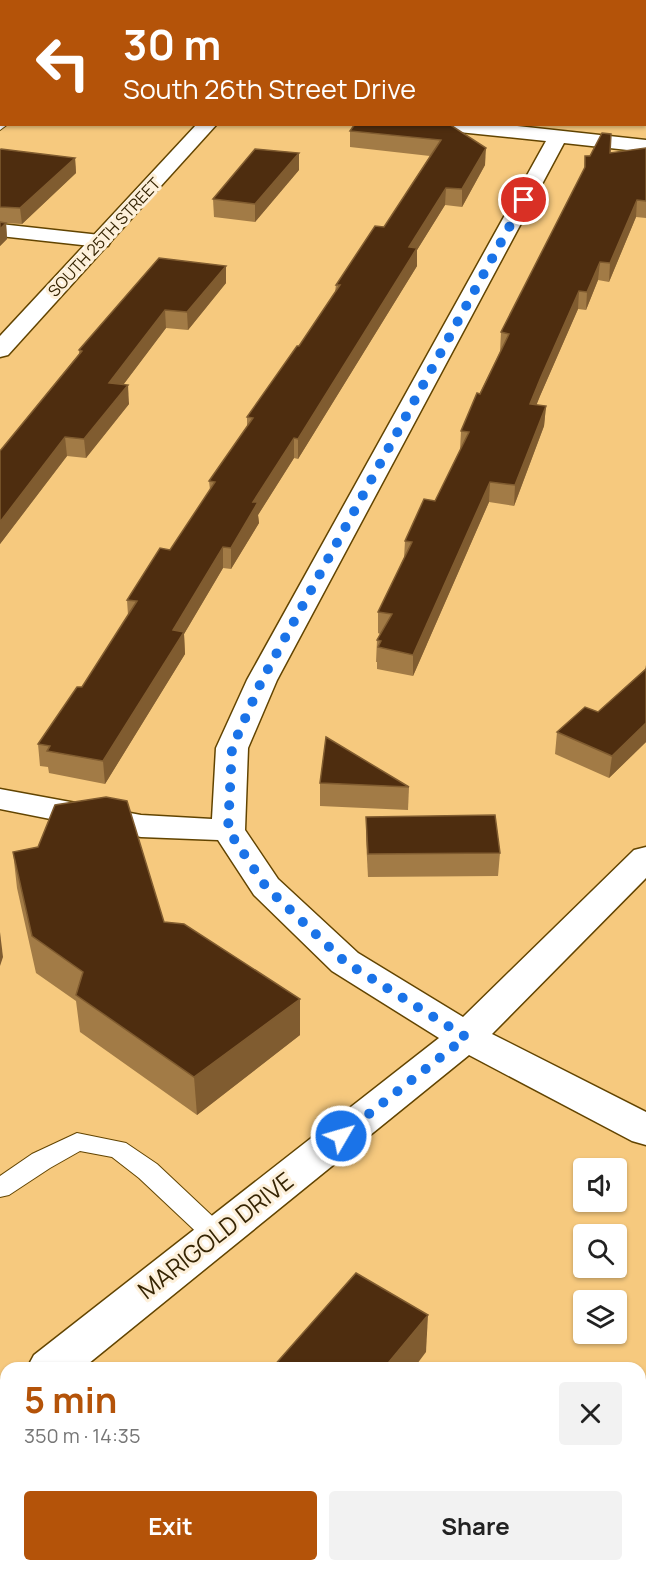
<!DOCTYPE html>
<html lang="en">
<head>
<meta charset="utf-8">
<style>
  body { margin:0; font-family:Manrope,sans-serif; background:#f2f2f2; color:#222; height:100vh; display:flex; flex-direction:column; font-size:22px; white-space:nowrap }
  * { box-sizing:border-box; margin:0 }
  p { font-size:20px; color:#767676 }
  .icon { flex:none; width:33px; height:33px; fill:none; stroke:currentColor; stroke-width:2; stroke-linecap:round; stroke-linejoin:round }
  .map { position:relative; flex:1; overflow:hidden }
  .details { position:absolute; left:0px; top:1362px; width:646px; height:210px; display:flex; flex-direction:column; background:#fff; border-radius:18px 18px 0 0; box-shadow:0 2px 4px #0004 }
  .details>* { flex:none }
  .guide { position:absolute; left:0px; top:0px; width:646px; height:126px; box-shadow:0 2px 4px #0004; background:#b45309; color:#fff; overflow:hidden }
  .tools { position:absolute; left:573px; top:1158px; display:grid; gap:12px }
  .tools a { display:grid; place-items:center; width:54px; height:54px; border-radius:6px; background:#fff; box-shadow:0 2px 4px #0004; font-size:30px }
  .pin { position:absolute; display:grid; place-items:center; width:51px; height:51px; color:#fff; margin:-26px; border:3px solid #fff; border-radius:50%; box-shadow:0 2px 6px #0007 }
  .me { position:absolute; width:66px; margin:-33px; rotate:52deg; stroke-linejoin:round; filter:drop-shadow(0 0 4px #0008) }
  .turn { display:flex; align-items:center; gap:21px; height:126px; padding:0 24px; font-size:27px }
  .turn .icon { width:78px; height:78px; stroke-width:2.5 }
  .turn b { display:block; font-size:42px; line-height:51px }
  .round { display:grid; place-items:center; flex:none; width:63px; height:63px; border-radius:6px; background:#f2f2f2 }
  .head { display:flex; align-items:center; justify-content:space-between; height:102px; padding:0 24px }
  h1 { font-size:36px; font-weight:700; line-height:45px; color:#b45309 }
  .cta { display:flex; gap:12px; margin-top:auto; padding:12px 24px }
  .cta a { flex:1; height:69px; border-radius:6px; background:#b45309; color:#fff; font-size:24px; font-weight:700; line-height:69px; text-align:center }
  .cta a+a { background:#f2f2f2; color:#222 }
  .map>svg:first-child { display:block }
  .built { fill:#ecbc68 }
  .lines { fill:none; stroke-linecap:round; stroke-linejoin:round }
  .service-casing { stroke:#624400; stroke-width:2 }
  .minor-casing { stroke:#624400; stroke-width:3 }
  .secondary-casing { stroke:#624400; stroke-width:3 }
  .service { fill:#fff; fill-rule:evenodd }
  .minor { fill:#fff; fill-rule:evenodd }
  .secondary { fill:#fff; fill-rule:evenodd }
  .wall { fill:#a27b46 }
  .shaded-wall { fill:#805c30 }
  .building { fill:#4e2d0f; stroke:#805c30; stroke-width:1.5 }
  .route { stroke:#1a73e8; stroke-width:10; stroke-dasharray:0 18 }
  .labels { text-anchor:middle; stroke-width:6; stroke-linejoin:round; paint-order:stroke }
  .far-street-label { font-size:16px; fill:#362504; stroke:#fdf0da }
  .near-street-label { font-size:24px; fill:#362504; stroke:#fdf0da }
</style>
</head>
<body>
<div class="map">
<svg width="646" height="1572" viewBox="0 0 646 1572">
  <rect width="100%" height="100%" fill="#f6c97e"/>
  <path class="built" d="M 0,0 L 447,0 L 513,1 L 2,2 L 1,23 Z"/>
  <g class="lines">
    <g class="service-casing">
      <g id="service">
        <rect x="492" y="0" width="10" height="2"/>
        <rect x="0" y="18" width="2" height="6"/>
        <path d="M 0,121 L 2,124 L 8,124 L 0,130 Z"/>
        <path d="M 77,1133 L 126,1143 L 157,1164 L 225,1228 L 229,1235 L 225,1242 L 216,1245 L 207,1242 L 139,1178 L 112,1157 L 80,1151 L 50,1168 L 9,1195 L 0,1197 L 0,1176 L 32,1154 Z"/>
      </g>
    </g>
    <g class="minor-casing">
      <g id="minor">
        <rect x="0" y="24" width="2" height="10"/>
        <path d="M 430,124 L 498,124 L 646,140 L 646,152 L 564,143 L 277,680 L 248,748 L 245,830 L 278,879 L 358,953 L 463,1017 L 634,850 L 646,847 L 646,878 L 492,1034 L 646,1112 L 646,1145 L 632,1141 L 469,1055 L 83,1368 L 27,1368 L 34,1355 L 439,1038 L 332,971 L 254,895 L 218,840 L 141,837 L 0,809 L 0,789 L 141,815 L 212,819 L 216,748 L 247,680 L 546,141 L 439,130 L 432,128 Z"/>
        <path d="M 0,224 L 100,235 L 108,236 L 111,241 L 108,246 L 100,247 L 0,236 Z"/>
        <path d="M 6,1383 L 6,1426 L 0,1428 L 0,1385 Z"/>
      </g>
    </g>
    <g class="secondary-casing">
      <g id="secondary">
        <path d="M 314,0 L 330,0 L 313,2 Z"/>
        <path d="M 197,124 L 217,124 L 8,355 L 0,357 L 0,336 Z"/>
      </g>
    </g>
    <use href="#service" class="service"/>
    <use href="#minor" class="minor"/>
    <use href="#secondary" class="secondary"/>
  </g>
  <g class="wall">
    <path d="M 449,124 L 485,165 L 462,207 L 445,205 L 417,250 L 417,266 L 298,459 L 294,458 L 258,515 L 259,523 L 231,569 L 223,568 L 184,634 L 185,654 L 105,784 L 49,773 L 48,767 L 40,766 L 38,744 L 82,687 L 128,615 L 127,600 L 170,550 L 210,490 L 209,481 L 247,427 L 247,417 L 299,346 L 335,292 L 336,285 L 384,227 L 430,156 L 350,147 L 350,131 Z"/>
    <path d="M 646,148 L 646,218 L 636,217 L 609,282 L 598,280 L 586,310 L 578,309 L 536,405 L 546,406 L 544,426 L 514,506 L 489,502 L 413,676 L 377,669 L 377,662 L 376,662 L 377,640 L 380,634 L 378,633 L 378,612 L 404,558 L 405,541 L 435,501 L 460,450 L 461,431 L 500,352 L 501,332 L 584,169 L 585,156 Z"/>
    <path d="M 0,150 L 75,158 L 76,173 L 22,224 L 3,223 L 6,223 L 7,239 L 0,246 Z"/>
    <path d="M 299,170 L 255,222 L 214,217 L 213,199 Z"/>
    <path d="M 159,258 L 226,283 L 188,330 L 166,328 L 123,385 L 129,404 L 86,458 L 67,456 L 0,544 L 0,451 L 79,354 L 79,350 Z"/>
    <path d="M 646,665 L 646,742 L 609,778 L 555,754 L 557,732 L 598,712 L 645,669 Z"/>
    <path d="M 320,783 L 409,787 L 408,810 L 320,806 Z"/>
    <path d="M 366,817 L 500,853 L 498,876 L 368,877 L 366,840 Z"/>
    <path d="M 13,852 L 164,922 L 300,999 L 300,1035 L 197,1115 L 80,1032 L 76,1001 L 36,973 L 17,888 Z"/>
  </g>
  <g class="shaded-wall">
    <rect x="254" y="0" width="9" height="2"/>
    <path d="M 486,148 L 485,165 L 462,207 L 462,189 Z"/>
    <path d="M 299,153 L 299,170 L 255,222 L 255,204 Z"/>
    <path d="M 75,158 L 76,173 L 22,224 L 20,208 Z"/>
    <path d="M 446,188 L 445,205 L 417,250 L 417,266 L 298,459 L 298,439 L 409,247 Z"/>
    <path d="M 637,200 L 636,217 L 609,282 L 610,263 Z"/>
    <path d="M 6,223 L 7,239 L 0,246 L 0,229 Z"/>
    <path d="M 600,262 L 598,280 L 586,310 L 587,292 Z"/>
    <path d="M 226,266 L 226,283 L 188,330 L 187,312 Z"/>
    <path d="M 579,291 L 578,309 L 540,396 L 529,424 L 530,404 L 541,377 Z"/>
    <path d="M 165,310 L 166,328 L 111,401 L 109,383 Z"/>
    <path d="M 128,385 L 129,404 L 86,458 L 84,439 Z"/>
    <path d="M 546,406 L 544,426 L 514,506 L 515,485 Z"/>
    <path d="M 65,437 L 67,456 L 0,544 L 0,522 Z"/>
    <path d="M 294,438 L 294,458 L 258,515 L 259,523 L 231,569 L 231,548 L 253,502 Z"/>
    <path d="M 490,482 L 489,502 L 413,676 L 413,655 Z"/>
    <path d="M 223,547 L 223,568 L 184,634 L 185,654 L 105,784 L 103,761 L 173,630 Z"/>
    <path d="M 646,723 L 646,742 L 609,778 L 612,756 Z"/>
    <path d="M 0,932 L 3,957 L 0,966 Z"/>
    <path d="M 300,999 L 300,1035 L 197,1115 L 194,1077 Z"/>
    <path d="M 428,1315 L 426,1352 L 414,1368 L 384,1368 Z"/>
  </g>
  <g class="building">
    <path d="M 92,0 L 254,0 L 254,2 L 91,2 Z"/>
    <path d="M 355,124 L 449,124 L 486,148 L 462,189 L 446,188 L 409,247 L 417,248 L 298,439 L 294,438 L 253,502 L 258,502 L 231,548 L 223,547 L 173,630 L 184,632 L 103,761 L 47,751 L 50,746 L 38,744 L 77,687 L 82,687 L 137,601 L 127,600 L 160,548 L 170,550 L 215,482 L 209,481 L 253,418 L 247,417 L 297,346 L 299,346 L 340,285 L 336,285 L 375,226 L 384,227 L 441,140 L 350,131 Z"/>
    <path d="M 602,133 L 611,134 L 610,153 L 646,148 L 646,201 L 637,200 L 610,263 L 600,262 L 587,292 L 579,291 L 541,377 L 530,404 L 546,406 L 515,485 L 490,482 L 413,655 L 378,647 L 381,641 L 377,640 L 392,614 L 378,612 L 412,542 L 405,541 L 424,499 L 435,501 L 469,432 L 461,431 L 477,393 L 480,394 L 509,334 L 501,332 L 585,167 L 585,156 L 590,156 Z"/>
    <path d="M 1,149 L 75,158 L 20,208 L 0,207 L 0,150 Z"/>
    <path d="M 255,149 L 299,153 L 255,204 L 213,199 Z"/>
    <path d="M 0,222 L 6,223 L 0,229 Z"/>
    <path d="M 159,258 L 226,266 L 187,312 L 165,310 L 109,383 L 128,385 L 84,439 L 65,437 L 0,522 L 0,451 L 82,351 L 79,350 Z"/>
    <path d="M 646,669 L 646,723 L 612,756 L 557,732 L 585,707 L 598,712 Z"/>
    <path d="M 326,737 L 409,787 L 320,783 Z"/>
    <path d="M 106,797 L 127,801 L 164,922 L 184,924 L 300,999 L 194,1077 L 76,995 L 83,972 L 32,936 L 13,852 L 38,847 L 55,805 Z"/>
    <path d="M 495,815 L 500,853 L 368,854 L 366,817 Z"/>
    <path d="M 356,1273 L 428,1315 L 384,1368 L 272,1368 Z"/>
    <path d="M 97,1566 L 318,1566 L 341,1572 L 92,1572 Z"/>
  </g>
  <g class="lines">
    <path class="route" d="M 341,1136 L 466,1037 L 345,962 L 266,887 L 228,830 L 232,748 L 262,680 L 524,200"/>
  </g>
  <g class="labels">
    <g class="far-street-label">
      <text transform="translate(104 237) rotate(-47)" y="6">SOUTH 25TH STREET</text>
    </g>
    <g class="near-street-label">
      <text transform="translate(216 1236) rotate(-38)" y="8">MARIGOLD DRIVE</text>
    </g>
  </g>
</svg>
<div class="tools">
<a><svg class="icon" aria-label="sound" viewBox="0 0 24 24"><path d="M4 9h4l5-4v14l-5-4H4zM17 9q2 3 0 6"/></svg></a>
<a><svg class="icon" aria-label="search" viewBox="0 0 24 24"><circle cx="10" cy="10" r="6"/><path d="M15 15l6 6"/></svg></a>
<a><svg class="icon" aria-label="layers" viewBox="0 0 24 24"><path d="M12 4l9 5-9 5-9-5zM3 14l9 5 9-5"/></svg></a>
</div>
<div class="pin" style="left:524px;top:200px;background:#d93025"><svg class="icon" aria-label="arrive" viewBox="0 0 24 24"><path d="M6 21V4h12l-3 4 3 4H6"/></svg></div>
<svg class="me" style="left:341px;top:1136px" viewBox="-20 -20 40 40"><circle r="17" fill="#1a73e8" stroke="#fff" stroke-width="3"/><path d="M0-11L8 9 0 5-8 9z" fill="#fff"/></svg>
<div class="guide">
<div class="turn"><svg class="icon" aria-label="left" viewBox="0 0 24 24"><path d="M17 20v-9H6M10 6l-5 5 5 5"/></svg><div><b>30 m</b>South 26th Street Drive</div></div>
</div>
<section class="details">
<div class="head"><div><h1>5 min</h1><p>350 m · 14:35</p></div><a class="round"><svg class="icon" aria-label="close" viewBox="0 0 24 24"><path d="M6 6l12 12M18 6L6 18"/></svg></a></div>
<div class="cta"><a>Exit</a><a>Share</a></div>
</section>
</div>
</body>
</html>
